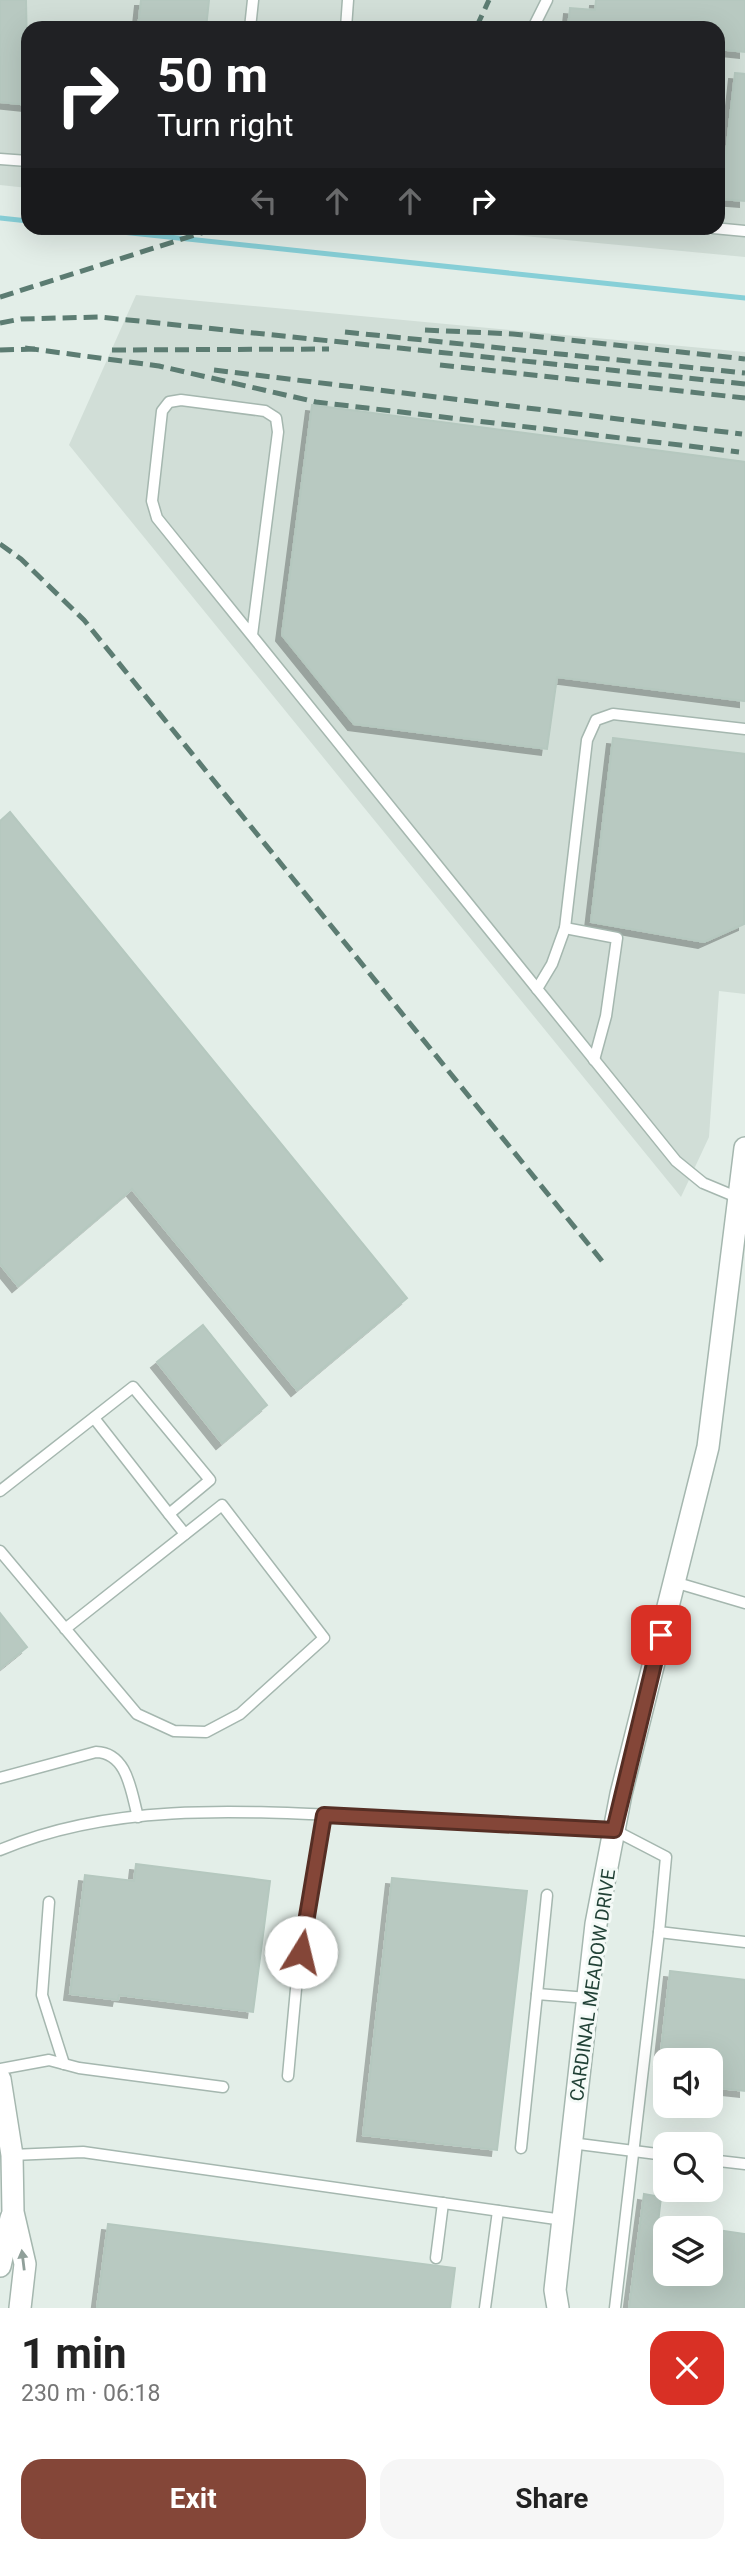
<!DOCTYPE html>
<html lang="en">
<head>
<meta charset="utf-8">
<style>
  body { margin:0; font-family:Roboto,sans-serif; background:#f6f6f6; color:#222; height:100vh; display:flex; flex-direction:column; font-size:26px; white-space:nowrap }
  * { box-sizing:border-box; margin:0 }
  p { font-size:23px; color:#767676 }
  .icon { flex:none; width:38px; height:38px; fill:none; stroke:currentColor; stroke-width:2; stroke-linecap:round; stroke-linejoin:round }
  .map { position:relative; height:2308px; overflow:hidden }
  .details { display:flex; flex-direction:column; background:#fff; flex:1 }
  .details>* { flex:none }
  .guide { position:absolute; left:21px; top:21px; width:704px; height:214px; border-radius:21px; box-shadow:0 7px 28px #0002; background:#202124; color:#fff; overflow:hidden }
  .fabs { position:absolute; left:653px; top:2048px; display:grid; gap:14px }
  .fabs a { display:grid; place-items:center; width:70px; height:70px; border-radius:14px; background:#fff; box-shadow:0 7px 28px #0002; font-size:35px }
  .pin { position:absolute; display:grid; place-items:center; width:60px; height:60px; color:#fff; margin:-30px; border-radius:14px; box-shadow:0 4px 10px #0006 }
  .me { position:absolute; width:77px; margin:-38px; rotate:9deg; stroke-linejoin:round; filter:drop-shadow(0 0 5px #0008) }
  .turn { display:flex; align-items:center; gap:24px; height:147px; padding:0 21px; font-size:32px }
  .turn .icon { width:91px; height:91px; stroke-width:2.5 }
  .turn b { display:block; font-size:49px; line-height:60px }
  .lanes { display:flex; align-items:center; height:66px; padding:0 21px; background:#0003; justify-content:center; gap:35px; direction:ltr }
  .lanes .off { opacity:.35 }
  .round { display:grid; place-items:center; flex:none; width:74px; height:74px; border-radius:21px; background:#f6f6f6 }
  .head { display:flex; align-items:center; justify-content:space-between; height:119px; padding:0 21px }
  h1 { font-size:42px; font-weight:700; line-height:52px }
  .primary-button { display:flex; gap:14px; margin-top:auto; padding:14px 21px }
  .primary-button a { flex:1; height:80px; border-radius:21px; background:#844638; color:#fff; font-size:28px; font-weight:700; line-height:80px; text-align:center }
  .primary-button a+a { background:#f6f6f6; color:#222 }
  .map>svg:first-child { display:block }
  .built { fill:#d1ded7 }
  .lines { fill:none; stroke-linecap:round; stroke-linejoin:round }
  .stream { stroke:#87cfd7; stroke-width:5 }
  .building { fill:#b8c9c1; stroke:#b5c8bf; stroke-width:2; filter:url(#shadow) }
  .lane-casing { stroke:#a5b7af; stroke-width:13 }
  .street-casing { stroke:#a5b7af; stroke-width:24 }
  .lane { stroke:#fff; stroke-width:10 }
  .street { stroke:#fff; stroke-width:21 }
  .rail { stroke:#5c7c72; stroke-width:5; stroke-dasharray:14 7; stroke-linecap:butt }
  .oneway { fill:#90a09a }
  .route-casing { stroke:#562e24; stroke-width:18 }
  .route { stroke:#844638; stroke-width:12 }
  .labels { text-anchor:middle; stroke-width:6; stroke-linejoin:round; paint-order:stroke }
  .street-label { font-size:19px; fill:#214136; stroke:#f4faf7 }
</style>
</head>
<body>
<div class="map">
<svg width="745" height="2308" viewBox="0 0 745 2308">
  <defs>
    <filter id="shadow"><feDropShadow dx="-6" dy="6" stdDeviation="0" flood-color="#0004"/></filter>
  </defs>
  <rect width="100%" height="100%" fill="#e3eee8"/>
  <g class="built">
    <path d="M 0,0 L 745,0 L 745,257 L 441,228 L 718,228 L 718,28 L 28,28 L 28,188 L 0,185 Z"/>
    <path d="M 136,295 L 745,352 L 745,994 L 719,991 L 709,1137 L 681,1197 L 69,445 Z"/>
  </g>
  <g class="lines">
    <g class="stream">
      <path d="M 0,218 L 28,221"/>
      <path d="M 84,228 L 745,298"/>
    </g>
  </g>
  <g class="building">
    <path d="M 0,0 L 26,0 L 28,105 L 0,102 Z"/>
    <path d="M 141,0 L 209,0 L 206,28 L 138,28 Z"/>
    <path d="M 596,0 L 745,0 L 745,52 L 718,49 L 718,28 L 568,28 L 570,8 L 595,10 Z"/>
    <path d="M 735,73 L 745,74 L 745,201 L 721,199 Z"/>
    <path d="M 312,405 L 745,462 L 745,701 L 557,677 L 547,749 L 354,724 L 282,635 Z"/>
    <path d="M 613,738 L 745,754 L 744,924 L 704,942 L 591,922 Z"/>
    <path d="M 10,812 L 407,1298 L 297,1390 L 132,1189 L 18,1286 L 0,1264 L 0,821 Z"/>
    <path d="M 203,1325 L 267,1405 L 222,1443 L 157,1362 Z"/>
    <path d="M 0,1613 L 27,1647 L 0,1669 Z"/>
    <path d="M 136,1864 L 270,1881 L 253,2012 L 119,1995 L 118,2000 L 70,1994 L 85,1875 L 134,1881 Z"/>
    <path d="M 392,1878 L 527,1891 L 497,2150 L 363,2135 Z"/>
    <path d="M 670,1971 L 745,1980 L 745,2091 L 710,2087 L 710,2060 L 660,2060 Z"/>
    <path d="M 644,2194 L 661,2197 L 658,2223 L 665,2223 L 665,2273 L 710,2273 L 710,2229 L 745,2234 L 745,2308 L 629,2308 Z"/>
    <path d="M 108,2224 L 455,2268 L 450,2308 L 97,2308 Z"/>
  </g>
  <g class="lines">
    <g class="lane-casing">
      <g id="lane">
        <path d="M 250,28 L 253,0"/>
        <path d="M 346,28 L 348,0"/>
        <path d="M 533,28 L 547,0"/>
        <path d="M 0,159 L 28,161"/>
        <path d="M 713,228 L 745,231"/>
        <path d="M 252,635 L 278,432 L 276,418 L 265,411 L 181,400 L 169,402 L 162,411 L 152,501 L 157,518 L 676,1161 L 703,1183 L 739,1198"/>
        <path d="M 565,928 L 617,938 L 606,1016 L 594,1060"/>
        <path d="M 537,989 L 552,964 L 565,928 L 587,740 L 596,720 L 613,714 L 745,729"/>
        <path d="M 94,1418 L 169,1514"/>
        <path d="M 0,1491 L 133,1387 L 210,1480 L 169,1514 L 185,1534"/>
        <path d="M 0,1551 L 137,1714 L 174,1731 L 206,1732 L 240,1714 L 324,1638 L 222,1505 L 65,1629"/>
        <path d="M 674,1582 L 745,1603"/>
        <path d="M 0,1778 L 96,1752 C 128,1753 131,1792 138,1817"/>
        <path d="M 0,1850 C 114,1801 248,1811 369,1817 C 451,1822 533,1826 614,1830 L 666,1857 L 659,1932 L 745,1942"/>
        <path d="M 49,1902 L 42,1995 L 64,2064"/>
        <path d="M 537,1994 L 547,1895"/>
        <path d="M 0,2069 L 49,2060 L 79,2068 L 223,2087"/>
        <path d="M 288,2076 L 297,1978 L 324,1815"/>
        <path d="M 571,2143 L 665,2155"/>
        <path d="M 521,2148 L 537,1994 L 588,1998"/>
        <path d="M 12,2155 L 83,2152 L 563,2220"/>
        <path d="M 710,2160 L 745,2164"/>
        <path d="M 436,2258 L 443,2203"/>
        <path d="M 485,2308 L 498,2211"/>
        <path d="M 615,2308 L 659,1932"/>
      </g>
    </g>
    <g class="street-casing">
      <g id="street">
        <path d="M 0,2079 L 12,2155 L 13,2212 L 25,2264 L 20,2308"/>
        <path d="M 0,2266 L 11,2218"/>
        <path d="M 558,2308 L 555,2290 L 596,1924 L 621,1794 L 708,1447 L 745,1148"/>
      </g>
    </g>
    <use href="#lane" class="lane"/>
    <use href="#street" class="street"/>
    <g class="rail">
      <path d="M 476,28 L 489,0"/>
      <path d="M 0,297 L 217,228"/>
      <path d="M 0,323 L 21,319 L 100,317 L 745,384"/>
      <path d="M 425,330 L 513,334 L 745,359"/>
      <path d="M 345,332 L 745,373"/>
      <path d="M 25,348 L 159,366 L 316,402 L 739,452"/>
      <path d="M 0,350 L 35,349"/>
      <path d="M 112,350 L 329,349"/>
      <path d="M 440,365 L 745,398"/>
      <path d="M 214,370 L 742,434"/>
      <path d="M 0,544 L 21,559 L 84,620 L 602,1261"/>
    </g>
  </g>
  <defs><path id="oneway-solid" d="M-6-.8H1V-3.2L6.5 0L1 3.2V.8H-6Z" transform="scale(1.75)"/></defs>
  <use class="oneway" href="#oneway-solid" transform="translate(23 2260) rotate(-97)"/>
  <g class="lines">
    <g class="route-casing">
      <path id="route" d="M 301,1952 L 324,1815 L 614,1830 L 661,1635"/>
    </g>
    <use href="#route" class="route"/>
  </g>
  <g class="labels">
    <g class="street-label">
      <text transform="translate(592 1985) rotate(-82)" y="7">CARDINAL MEADOW DRIVE</text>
    </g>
  </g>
</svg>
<div class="fabs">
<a><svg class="icon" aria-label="sound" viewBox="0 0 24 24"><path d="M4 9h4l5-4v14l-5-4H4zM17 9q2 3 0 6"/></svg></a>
<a><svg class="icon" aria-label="search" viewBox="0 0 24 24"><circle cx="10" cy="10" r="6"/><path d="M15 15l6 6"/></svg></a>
<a><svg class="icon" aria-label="layers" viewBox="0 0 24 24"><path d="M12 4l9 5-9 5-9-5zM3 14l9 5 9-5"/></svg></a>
</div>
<div class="pin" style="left:661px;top:1635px;background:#d93025"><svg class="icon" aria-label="arrive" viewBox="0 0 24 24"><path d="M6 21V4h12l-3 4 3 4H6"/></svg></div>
<svg class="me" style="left:301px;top:1952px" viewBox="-20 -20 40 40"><circle r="19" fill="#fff"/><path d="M0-13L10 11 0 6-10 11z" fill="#844638"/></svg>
<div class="guide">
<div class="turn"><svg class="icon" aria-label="right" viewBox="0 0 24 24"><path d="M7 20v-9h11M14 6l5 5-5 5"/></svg><div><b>50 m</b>Turn right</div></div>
<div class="lanes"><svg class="icon off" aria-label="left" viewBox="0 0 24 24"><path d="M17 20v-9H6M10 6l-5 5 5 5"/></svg><svg class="icon off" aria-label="ahead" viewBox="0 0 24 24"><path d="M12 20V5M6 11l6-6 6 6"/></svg><svg class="icon off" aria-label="ahead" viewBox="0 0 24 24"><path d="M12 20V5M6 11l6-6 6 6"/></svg><svg class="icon" aria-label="right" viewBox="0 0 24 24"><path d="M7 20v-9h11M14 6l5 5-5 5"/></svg></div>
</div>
</div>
<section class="details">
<div class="head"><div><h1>1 min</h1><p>230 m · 06:18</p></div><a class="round" style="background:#d93025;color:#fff"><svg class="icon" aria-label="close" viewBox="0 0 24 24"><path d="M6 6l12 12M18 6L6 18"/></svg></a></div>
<div class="primary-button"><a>Exit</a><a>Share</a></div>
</section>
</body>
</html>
